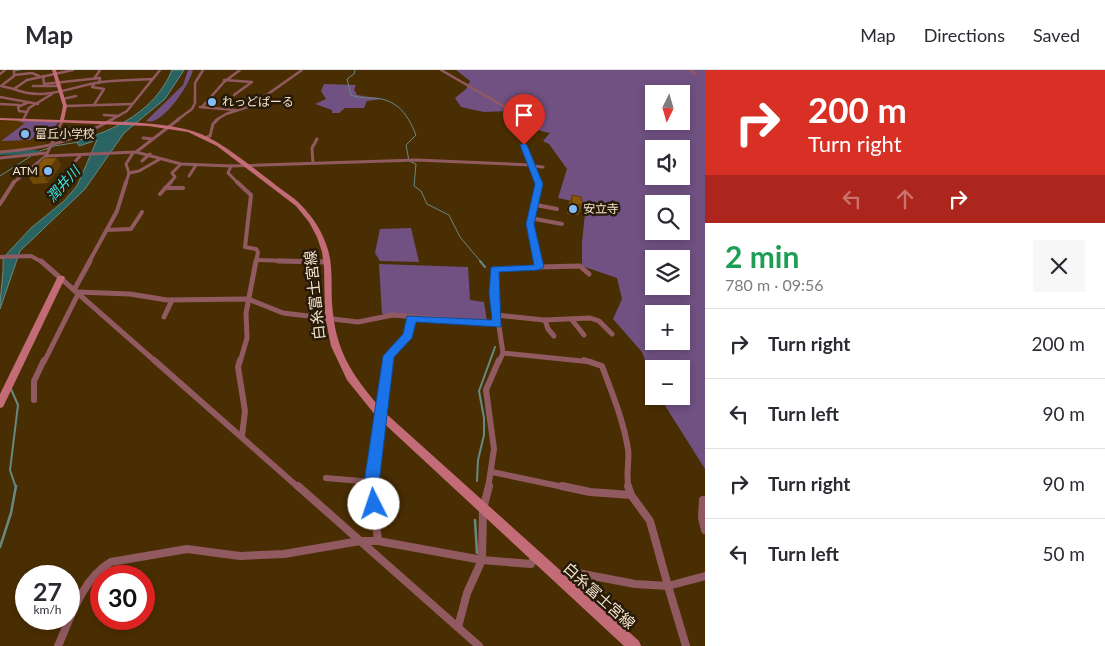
<!DOCTYPE html>
<html lang="en">
<head>
<meta charset="utf-8">
<style>
  body { margin:0; font-family:Lato,"Noto Sans JP",sans-serif; background:#f7f7f7; color:#2b2b33; height:100vh; display:flex; flex-direction:column; font-size:19px; white-space:nowrap }
  * { box-sizing:border-box; margin:0 }
  p { font-size:16px; color:#7c7c81 }
  .icon { flex:none; width:28px; height:28px; fill:none; stroke:currentColor; stroke-width:2; stroke-linecap:round; stroke-linejoin:round }
  .map { position:relative; flex:1; overflow:hidden }
  .details { display:flex; flex-direction:column; background:#fff; width:400px }
  .details>* { flex:none }
  .hud { background:#d93025; color:#fff; overflow:hidden }
  .needle { width:32px; rotate:185deg }
  .controls { position:absolute; left:645px; top:15px; display:grid; gap:10px }
  .controls a { display:grid; place-items:center; width:45px; height:45px; border-radius:0px; background:#fff; box-shadow:0 2px 8px #0003; font-size:25px }
  .speed { position:absolute; left:15px; top:495px; display:flex; gap:10px; font-size:25px; font-weight:700; text-align:center }
  .speed>* { display:grid; place-content:center; width:65px; height:65px; border-radius:50%; background:#fff; box-shadow:0 2px 8px #0003; line-height:1 }
  .speed small { font-size:12px; font-weight:400 }
  .speed .limit { border:8px solid #d22; background:#fff; color:#111 }
  .pin { position:absolute; display:grid; place-items:center; width:42px; height:42px; color:#fff; margin:-51px -21px; border-radius:50% 50% 50% 0; rotate:-45deg; box-shadow:0 0 5px #0007 }
  .pin .icon { rotate:45deg }
  .me { position:absolute; width:55px; margin:-28px; rotate:356deg; stroke-linejoin:round; filter:drop-shadow(0 0 4px #0008) }
  .turn { display:flex; align-items:center; gap:18px; height:105px; padding:0 20px; font-size:22px }
  .turn .icon { width:65px; height:65px; stroke-width:2.5 }
  .turn b { display:block; font-size:35px; line-height:42px }
  .lanes { display:flex; align-items:center; height:48px; padding:0 20px; background:#0003; justify-content:center; gap:25px; direction:ltr }
  .lanes .off { opacity:.35 }
  .round { display:grid; place-items:center; flex:none; width:52px; height:52px; border-radius:0px; background:#f7f7f7 }
  .head { display:flex; align-items:center; justify-content:space-between; height:85px; padding:0 20px }
  h1 { font-size:30px; font-weight:700; line-height:38px; color:#1e9e55 }
  ul { padding:0; list-style:none }
  li { display:flex; align-items:center; gap:15px; height:70px; padding:0 20px; border-top:1px solid #e1e1e2 }
  li div { flex:1 }
  li b { display:block; font-size:19px }
  li em { font-style:normal }
  header { display:flex; align-items:center; gap:30px; box-sizing:border-box; height:70px; padding:0 25px; background:#fff; border-bottom:1px solid #e1e1e2 }
  header strong { font-size:24px }
  nav { display:flex; gap:28px; margin-inline-start:auto; font-size:18px }
  main { display:flex; flex:1; min-height:0 }
  .map>svg:first-child { display:block }
  .built { fill:#553400 }
  .green { fill:#705182; fill-rule:evenodd }
  .water { fill:#296462; stroke:#668a82 }
  .lines { fill:none; stroke-linecap:round; stroke-linejoin:round }
  .stream-far2 { stroke:#668a82; stroke-width:1 }
  .stream-far1 { stroke:#668a82; stroke-width:2 }
  .stream { stroke:#668a82; stroke-width:2.5 }
  .river { fill:#296462; fill-rule:evenodd }
  .street-far5 { stroke:#915a61; stroke-width:2.5 }
  .street-far4 { stroke:#915a61; stroke-width:3 }
  .street-far3 { stroke:#915a61; stroke-width:4 }
  .street-far2 { stroke:#915a61; stroke-width:5 }
  .street-far1 { stroke:#915a61; stroke-width:6 }
  .street { stroke:#915a61; stroke-width:8 }
  .secondary { fill:#c36c78; fill-rule:evenodd }
  .wall { fill:#734b09 }
  .shaded-wall { fill:#5e3d07 }
  .building { fill:#86570a; stroke:#5e3d07 }
  .route { fill:#1a73e8; stroke:#114b97 }
  .poi-dot { fill:#83bcfb; stroke:#261a09; stroke-width:2 }
  .labels { text-anchor:middle; stroke-width:5; stroke-linejoin:round; paint-order:stroke }
  .far-poi-label { font-size:12px; fill:#f5e3ce; stroke:#261a09; text-anchor:start }
  .far-water-label { font-size:14px; font-style:italic; fill:#3ae5e0; stroke:#261a09 }
  .street-label { font-size:15px; fill:#f5e3ce; stroke:#261a09 }
</style>
</head>
<body>
<header>
<strong>Map</strong>
<nav><a>Map</a><a>Directions</a><a>Saved</a></nav>
</header>
<main>
<div class="map">
<svg width="705" height="576" viewBox="0 0 705 576">
  <rect width="100%" height="100%" fill="#4a2e03"/>
  <path class="built" d="M 3,50 L 57,52 L 44,76 L 0,81 L 0,52 Z"/>
  <g class="green">
    <path d="M 188,0 L 193,0 C 190,14 162,57 146,51 L 183,15 Z"/>
    <path d="M 456,0 L 705,0 L 705,399 L 659,326 L 681,326 L 681,299 L 654,299 L 654,313 L 642,282 L 613,249 L 622,229 L 617,208 L 582,196 L 582,172 L 586,134 L 558,128 L 567,99 L 549,74 L 543,71 L 550,63 C 533,60 523,53 511,41 L 484,42 L 461,37 L 455,28 L 466,19 L 470,11 ZM 654,24 L 681,24 L 681,51 L 654,51 ZM 654,79 L 681,79 L 681,106 L 654,106 ZM 654,134 L 681,134 L 681,161 L 654,161 ZM 654,189 L 681,189 L 681,216 L 654,216 ZM 654,244 L 681,244 L 681,271 L 654,271 Z"/>
    <path d="M 324,14 L 356,15 L 354,19 L 357,25 L 382,29 L 367,31 L 364,38 L 345,38 L 339,43 L 332,43 L 332,40 L 315,34 L 326,29 L 321,21 Z"/>
    <path d="M 17,51 L 59,51 L 52,62 L 43,62 L 46,57 L 30,70 L 1,71 L 25,53 Z"/>
    <path d="M 411,158 L 419,192 L 380,191 L 375,183 L 380,159 Z"/>
    <path d="M 379,194 L 468,197 L 470,230 L 484,232 L 487,251 L 382,244 Z"/>
  </g>
  <path class="water" d="M 172,0 L 184,0 L 165,29 L 124,63 L 85,119 L 20,181 L 0,239 C 0,221 4,206 3,188 L 31,158 L 64,131 L 77,116 L 97,70 L 79,76 L 76,71 C 115,61 156,40 172,0 Z"/>
  <g class="lines">
    <g class="stream-far2">
      <path d="M 355,0 L 354,4 L 347,9 L 351,25 C 358,28 367,28 375,28 C 398,30 408,45 416,65 L 406,75 L 409,91 L 416,94 L 414,116 L 421,121 L 427,134 L 449,145 L 460,167 L 481,192"/>
      <path d="M 13,1 L 20,0"/>
      <path d="M 35,83 L 54,76 L 79,72"/>
      <path d="M 0,106 L 31,86"/>
    </g>
    <g class="stream-far1">
      <path d="M 480,191 L 485,197"/>
      <path d="M 11,319 L 18,335 L 10,400 L 16,418"/>
      <path d="M 477,411 L 478,390 L 484,365 L 484,348 L 479,321 L 495,277"/>
    </g>
    <g class="stream">
      <path d="M 475,450 L 477,483"/>
      <path d="M 0,477 L 11,443 L 16,416"/>
    </g>
    <path class="river" d="M 37,80 L 41,82 L 40,84 L 0,85 L 0,81 Z"/>
    <g class="street-far5">
      <path d="M 14,0 L 14,6 L 1,16 L 14,19"/>
      <path d="M 73,0 L 27,10 L 14,19 C 45,32 71,16 102,12 C 119,10 136,10 153,9"/>
      <path d="M 441,0 L 512,41 L 524,50"/>
      <path d="M 690,0 L 695,4"/>
      <path d="M 0,4 L 5,0"/>
      <path d="M 14,5 L 32,3 L 39,6"/>
      <path d="M 43,6 L 44,14 L 100,8 L 99,13"/>
      <path d="M 94,9 L 100,0"/>
      <path d="M 224,10 L 252,12 L 234,25"/>
      <path d="M 94,14 L 92,17 L 104,19 L 94,35"/>
      <path d="M 33,16 L 60,16"/>
      <path d="M 0,27 L 38,34"/>
      <path d="M 63,29 L 76,26"/>
      <path d="M 0,34 L 19,35"/>
      <path d="M 65,36 L 132,34"/>
      <path d="M 200,37 L 235,40"/>
      <path d="M 202,37 L 224,12 L 240,0"/>
      <path d="M 27,42 L 19,41 L 18,37 L 29,32"/>
      <path d="M 104,45 L 119,46"/>
      <path d="M 23,50 L 29,38 L 52,24"/>
      <path d="M 111,50 L 127,41 L 160,0"/>
      <path d="M 177,50 L 192,39 L 195,33 L 195,13 L 203,0"/>
      <path d="M 216,50 L 226,44 L 251,36 L 302,0"/>
    </g>
    <g class="street-far4">
      <path d="M 522,49 L 531,63 L 523,71 C 525,85 534,99 539,113"/>
      <path d="M 207,67 L 210,66 L 213,54 L 218,49"/>
      <path d="M 143,68 L 153,69"/>
      <path d="M 0,82 C 47,78 72,72 113,49"/>
      <path d="M 136,82 L 179,49"/>
      <path d="M 46,86 L 136,82 L 181,94 L 231,96 L 417,90 L 532,95"/>
      <path d="M 0,88 L 46,83"/>
      <path d="M 142,91 L 150,84"/>
      <path d="M 313,93 L 312,78 L 317,69"/>
      <path d="M 231,96 L 228,103 L 238,113"/>
      <path d="M 532,96 L 543,97"/>
      <path d="M 70,97 L 80,86"/>
      <path d="M 129,103 L 139,101 L 160,89"/>
      <path d="M 189,106 L 196,95"/>
      <path d="M 13,113 L 46,86 L 62,51"/>
      <path d="M 126,113 L 129,103 L 126,94 L 133,83"/>
      <path d="M 170,113 L 175,107 L 172,103 L 181,94"/>
    </g>
    <g class="street-far3">
      <path d="M 237,112 L 251,125 L 245,177 L 256,179 L 258,182 L 256,192"/>
      <path d="M 165,118 L 183,118"/>
      <path d="M 160,124 L 171,112"/>
      <path d="M 0,134 L 14,112"/>
      <path d="M 536,135 L 557,139"/>
      <path d="M 530,148 L 562,154"/>
      <path d="M 107,160 L 131,159 L 142,142"/>
      <path d="M 0,187 L 31,186 L 42,192"/>
      <path d="M 257,190 L 323,192"/>
      <path d="M 89,192 L 117,141 L 126,112"/>
      <path d="M 538,192 L 530,154 L 538,112"/>
    </g>
    <g class="street-far2">
      <path d="M 41,191 L 156,292"/>
      <path d="M 278,191 L 328,192"/>
      <path d="M 539,197 L 580,196 L 589,204"/>
      <path d="M 74,220 L 90,191"/>
      <path d="M 77,222 L 130,224 L 167,230 L 248,229 L 283,243 L 358,252 L 393,245 L 498,254"/>
      <path d="M 496,245 L 544,250 L 590,248 L 599,251 L 612,264"/>
      <path d="M 164,247 L 172,230"/>
      <path d="M 545,250 L 548,259 L 554,266"/>
      <path d="M 572,250 L 584,265"/>
      <path d="M 503,283 L 592,292"/>
      <path d="M 44,292 L 78,224"/>
      <path d="M 240,292 L 247,268 L 246,243 L 256,191"/>
      <path d="M 388,292 L 389,285 L 408,265 L 411,248"/>
      <path d="M 499,292 L 503,283 L 494,223 L 494,199 L 539,197 L 538,191"/>
    </g>
    <g class="street-far1">
      <path d="M 154,290 L 299,418"/>
      <path d="M 240,290 L 238,297 L 245,341 L 242,366"/>
      <path d="M 584,290 L 602,296 C 612,323 623,349 628,379 C 630,391 625,405 629,418"/>
      <path d="M 34,330 L 34,311 L 44,290"/>
      <path d="M 492,402 L 568,418"/>
      <path d="M 326,408 L 372,412"/>
      <path d="M 372,418 L 379,343 L 388,290"/>
      <path d="M 488,418 L 494,379 L 486,320 L 499,290"/>
    </g>
    <g class="street">
      <path d="M 298,416 L 479,576"/>
      <path d="M 372,416 L 378,471"/>
      <path d="M 562,416 L 590,422 L 631,425"/>
      <path d="M 703,430 L 702,448 L 705,460"/>
      <path d="M 559,508 L 567,501 L 635,514 L 668,516 L 650,451 L 631,425 L 628,416"/>
      <path d="M 458,557 L 467,523 L 482,490 L 483,439 L 489,416"/>
      <path d="M 58,576 C 71,547 82,509 111,492 L 187,479 L 240,486 L 284,484 L 360,471 L 378,471 L 482,490 L 531,494 L 535,486"/>
      <path d="M 686,576 L 668,516 L 705,506"/>
    </g>
    <g class="secondary">
      <path d="M 52,0 L 56,0 L 67,36 L 64,50 C 105,52 149,50 189,60 C 217,67 249,95 272,112 C 281,120 293,126 301,135 C 314,148 323,163 328,180 C 333,197 331,216 332,233 C 335,281 352,305 382,340 L 639,571 L 641,576 L 624,576 L 376,346 L 347,310 L 331,276 L 325,246 L 324,197 L 322,182 L 317,167 L 309,152 L 296,136 L 217,76 L 188,62 L 148,56 L 0,50 L 0,48 L 60,50 L 63,36 Z"/>
      <path d="M 58,206 L 64,206 L 65,208 L 3,337 L 0,338 L 0,324 Z"/>
    </g>
  </g>
  <g class="wall">
    <path d="M 57,88 L 61,95 L 48,113 L 33,114 L 28,106 Z"/>
    <path d="M 572,125 L 583,135 L 578,145 L 567,144 L 568,135 Z"/>
  </g>
  <path class="shaded-wall" d="M 57,88 L 61,95 L 48,113 L 44,106 Z"/>
  <g class="building">
    <path d="M 44,88 L 57,88 L 44,106 L 28,106 Z"/>
    <path d="M 572,125 L 581,127 L 583,135 L 572,134 Z"/>
  </g>
  <path class="route" d="M 524,73 L 527,75 L 543,114 L 534,154 L 544,197 L 539,200 L 499,202 L 501,257 L 416,252 L 412,268 L 394,287 L 379,413 L 381,434 L 379,439 L 374,442 L 368,439 L 364,413 L 383,286 L 403,264 L 407,246 L 492,250 L 489,223 L 491,197 L 534,195 L 526,154 L 535,114 L 520,75 Z"/>
  <g class="poi-dot">
    <circle cx="212" cy="32" r="5"/>
    <circle cx="25" cy="64" r="5"/>
    <circle cx="48" cy="101" r="5"/>
    <circle cx="573" cy="139" r="5"/>
  </g>
  <g class="labels">
    <g class="far-poi-label">
      <text x="222" y="36">れっどぱーる</text>
      <text x="35" y="68">富丘小学校</text>
      <text x="38" y="105" text-anchor="end">ATM</text>
      <text x="583" y="143">安立寺</text>
    </g>
    <g class="far-water-label">
      <text transform="translate(63 114) rotate(-48)" y="5">潤井川</text>
    </g>
    <g class="street-label">
      <text transform="translate(315 225) rotate(-96)" y="5">白糸富士宮線</text>
      <text transform="translate(599 526) rotate(42)" y="5">白糸富士宮線</text>
    </g>
  </g>
</svg>
<div class="controls">
<a><svg class="needle" viewBox="-14 -14 28 28"><path d="M0-13l5 13h-10z" fill="#e53935"/><path d="M0 13l5-13h-10z" fill="#7c7c81"/></svg></a>
<a><svg class="icon" aria-label="sound" viewBox="0 0 24 24"><path d="M4 9h4l5-4v14l-5-4H4zM17 9q2 3 0 6"/></svg></a>
<a><svg class="icon" aria-label="search" viewBox="0 0 24 24"><circle cx="10" cy="10" r="6"/><path d="M15 15l6 6"/></svg></a>
<a><svg class="icon" aria-label="layers" viewBox="0 0 24 24"><path d="M12 4l9 5-9 5-9-5zM3 14l9 5 9-5"/></svg></a>
<a>+</a>
<a>−</a>
</div>
<div class="speed"><div>27<small>km/h</small></div><div class="limit">30</div></div>
<div class="pin" style="left:524px;top:75px;background:#d93025"><svg class="icon" aria-label="arrive" viewBox="0 0 24 24"><path d="M6 21V4h12l-3 4 3 4H6"/></svg></div>
<svg class="me" style="left:374px;top:434px" viewBox="-20 -20 40 40"><circle r="19" fill="#fff"/><path d="M0-13L10 11 0 6-10 11z" fill="#1a73e8"/></svg>
</div>
<section class="details">
<div class="hud">
<div class="turn"><svg class="icon" aria-label="right" viewBox="0 0 24 24"><path d="M7 20v-9h11M14 6l5 5-5 5"/></svg><div><b>200 m</b>Turn right</div></div>
<div class="lanes"><svg class="icon off" aria-label="left" viewBox="0 0 24 24"><path d="M17 20v-9H6M10 6l-5 5 5 5"/></svg><svg class="icon off" aria-label="ahead" viewBox="0 0 24 24"><path d="M12 20V5M6 11l6-6 6 6"/></svg><svg class="icon" aria-label="right" viewBox="0 0 24 24"><path d="M7 20v-9h11M14 6l5 5-5 5"/></svg></div>
</div>
<div class="head"><div><h1>2 min</h1><p>780 m · 09:56</p></div><a class="round"><svg class="icon" aria-label="close" viewBox="0 0 24 24"><path d="M6 6l12 12M18 6L6 18"/></svg></a></div>
<ul>
<li><svg class="icon" aria-label="right" viewBox="0 0 24 24"><path d="M7 20v-9h11M14 6l5 5-5 5"/></svg><div><b>Turn right</b></div><em>200 m</em></li>
<li><svg class="icon" aria-label="left" viewBox="0 0 24 24"><path d="M17 20v-9H6M10 6l-5 5 5 5"/></svg><div><b>Turn left</b></div><em>90 m</em></li>
<li><svg class="icon" aria-label="right" viewBox="0 0 24 24"><path d="M7 20v-9h11M14 6l5 5-5 5"/></svg><div><b>Turn right</b></div><em>90 m</em></li>
<li><svg class="icon" aria-label="left" viewBox="0 0 24 24"><path d="M17 20v-9H6M10 6l-5 5 5 5"/></svg><div><b>Turn left</b></div><em>50 m</em></li>
</ul>
</section>
</main>
</body>
</html>
